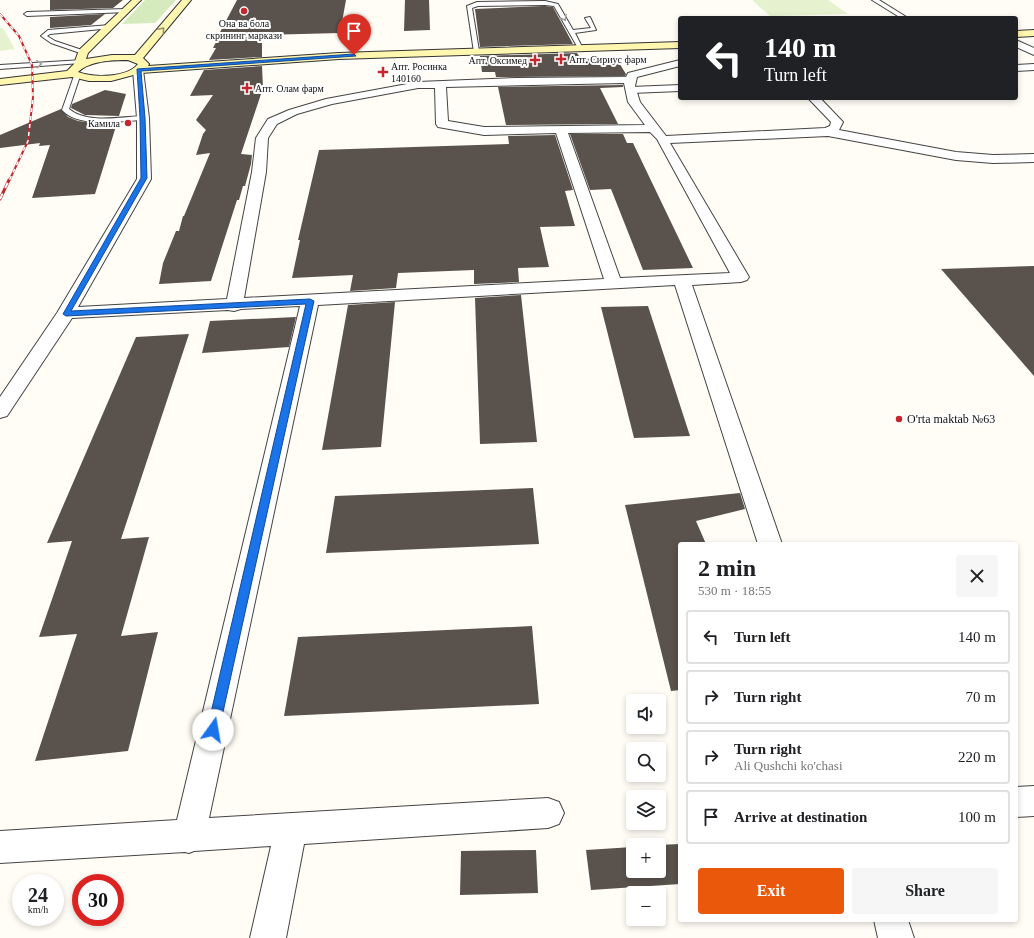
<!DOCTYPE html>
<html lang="en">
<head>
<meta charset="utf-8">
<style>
  body { margin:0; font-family:Georgia,serif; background:#f6f6f6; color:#202124; height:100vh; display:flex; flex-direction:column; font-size:15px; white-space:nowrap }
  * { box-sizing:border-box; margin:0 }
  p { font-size:13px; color:#757577 }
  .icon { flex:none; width:22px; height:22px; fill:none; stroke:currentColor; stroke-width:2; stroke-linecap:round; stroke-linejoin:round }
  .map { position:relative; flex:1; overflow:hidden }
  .side { position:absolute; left:678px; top:542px; width:340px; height:380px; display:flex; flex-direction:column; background:#fff; border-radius:4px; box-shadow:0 2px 6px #0003 }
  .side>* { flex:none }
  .banner { position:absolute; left:678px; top:16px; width:340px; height:84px; border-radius:4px; box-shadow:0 2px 6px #0003; background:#202124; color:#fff; overflow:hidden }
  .tools { position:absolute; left:626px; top:694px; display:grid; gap:8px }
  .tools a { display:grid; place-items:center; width:40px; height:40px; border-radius:4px; background:#fff; box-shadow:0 2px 6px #0003; font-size:20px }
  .speed { position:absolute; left:12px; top:874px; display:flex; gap:8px; font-size:20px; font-weight:700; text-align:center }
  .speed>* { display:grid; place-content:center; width:52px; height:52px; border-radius:50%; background:#fff; box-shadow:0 2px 6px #0003; line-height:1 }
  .speed small { font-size:10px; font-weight:400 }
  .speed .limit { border:6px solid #d22; background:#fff; color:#111 }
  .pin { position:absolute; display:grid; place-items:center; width:34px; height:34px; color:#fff; margin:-41px -17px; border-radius:50% 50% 50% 0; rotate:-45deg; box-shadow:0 0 4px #0007 }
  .pin .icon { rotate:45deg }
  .me { position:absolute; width:44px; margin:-22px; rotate:13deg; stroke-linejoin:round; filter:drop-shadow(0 0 3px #0008) }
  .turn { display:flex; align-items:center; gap:14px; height:84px; padding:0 20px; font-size:18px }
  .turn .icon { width:52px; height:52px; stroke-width:2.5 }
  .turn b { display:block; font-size:28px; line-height:34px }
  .round { display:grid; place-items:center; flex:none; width:42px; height:42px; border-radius:4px; background:#f6f6f6 }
  .overview { display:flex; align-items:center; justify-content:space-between; height:68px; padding:0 20px }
  h1 { font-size:24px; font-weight:700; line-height:30px }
  .primary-button { display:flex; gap:8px; margin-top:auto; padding:8px 20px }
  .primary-button a { flex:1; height:46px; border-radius:4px; background:#ea580c; color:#fff; font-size:16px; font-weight:700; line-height:46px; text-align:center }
  .primary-button a+a { background:#f6f6f6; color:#202124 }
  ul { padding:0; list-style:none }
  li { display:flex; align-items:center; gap:12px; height:54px; margin:0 8px 6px; padding:0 12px; border:2px solid #e0e0e0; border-radius:4px }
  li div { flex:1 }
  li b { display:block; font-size:15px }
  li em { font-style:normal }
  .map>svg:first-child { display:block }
  .green { fill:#d5ebbd }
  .pitch { fill:#e6f2cf }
  .building { fill:#5a524d }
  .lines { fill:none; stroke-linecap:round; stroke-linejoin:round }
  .service-casing { stroke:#444; stroke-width:2 }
  .pedestrian-casing { stroke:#444; stroke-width:2 }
  .minor-casing { stroke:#444; stroke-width:2 }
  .secondary-casing { stroke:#333; stroke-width:2 }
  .service { fill:#fff; fill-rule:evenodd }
  .pedestrian { fill:#fff; fill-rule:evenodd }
  .minor { fill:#fff; fill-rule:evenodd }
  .secondary { fill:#fff6b0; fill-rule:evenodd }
  .rail-far1-casing { stroke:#c4262e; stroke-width:2 }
  .rail-casing { stroke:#c4262e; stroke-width:3 }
  .rail-far1 { stroke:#fff; stroke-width:1.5; stroke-dasharray:4; stroke-linecap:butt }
  .rail { stroke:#fff; stroke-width:2; stroke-dasharray:6; stroke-linecap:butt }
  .oneway { stroke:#a0a0a0 }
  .oneway2 { stroke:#948f68 }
  .route { fill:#1a73e8; stroke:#114b97 }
  .poi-dot { fill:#c4262e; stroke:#fff; stroke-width:1.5 }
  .labels { text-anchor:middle; stroke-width:4; stroke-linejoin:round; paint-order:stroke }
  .far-poi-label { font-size:10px; fill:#111; stroke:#fff; text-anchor:start }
  .poi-label { font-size:12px; fill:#111; stroke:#fff; text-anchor:start }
</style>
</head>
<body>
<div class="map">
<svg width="1034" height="938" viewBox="0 0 1034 938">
  <rect width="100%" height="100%" fill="#fffdf5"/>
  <path class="green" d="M 145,0 L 176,0 L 155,23 L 122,24 Z"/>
  <g class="pitch">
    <path d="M 752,0 L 828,0 L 848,14 L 770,16 Z"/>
    <path d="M 0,28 L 3,28 L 15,49 L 0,51 Z"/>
  </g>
  <g class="building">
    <path d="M 50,0 L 123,0 L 113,8 L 50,10 Z"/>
    <path d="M 237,0 L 346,0 L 340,33 L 262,35 L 262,57 L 209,60 L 216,48 L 213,48 L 219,36 L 218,36 Z"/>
    <path d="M 405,0 L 429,0 L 430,30 L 404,31 Z"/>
    <path d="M 545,6 L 553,7 L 573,44 L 480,47 L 475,9 Z"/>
    <path d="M 105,14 L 91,25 L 50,28 L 50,17 Z"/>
    <path d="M 577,53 L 581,59 L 616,58 L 626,74 L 625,76 L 496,77 L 495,72 L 482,72 L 480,56 Z"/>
    <path d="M 262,66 L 263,88 L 241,154 L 252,155 L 251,164 L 245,186 L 243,186 L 239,200 L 237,200 L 211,281 L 159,284 L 163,263 L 176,231 L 179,231 L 183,216 L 184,216 L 210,153 L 196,155 L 203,134 L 206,130 L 196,120 L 213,95 L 190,96 L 204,70 Z"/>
    <path d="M 623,85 L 623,87 L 600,88 L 618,124 L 506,125 L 498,87 Z"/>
    <path d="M 105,90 L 126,94 L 119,116 L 85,115 L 71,108 L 72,104 Z"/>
    <path d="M 61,109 L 68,117 L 78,121 L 100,124 L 117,123 L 95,194 L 32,198 L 50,145 L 39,146 L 40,143 L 0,148 L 0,135 Z"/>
    <path d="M 570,134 L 623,134 L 627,143 L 633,143 L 693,268 L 643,270 L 611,189 L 590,190 Z"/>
    <path d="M 555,135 L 573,190 L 565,191 L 575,226 L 540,227 L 549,267 L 518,268 L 519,282 L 474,284 L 474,270 L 398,273 L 396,288 L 350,291 L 353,275 L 292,278 L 300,240 L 298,240 L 319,150 L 509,144 L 508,136 Z"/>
    <path d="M 1034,266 L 1034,376 L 941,269 Z"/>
    <path d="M 521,295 L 537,442 L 480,444 L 475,298 Z"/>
    <path d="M 395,302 L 381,447 L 322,450 L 348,305 Z"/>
    <path d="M 648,306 L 690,436 L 634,438 L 601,307 Z"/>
    <path d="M 296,317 L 289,347 L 202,353 L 210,321 Z"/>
    <path d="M 189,334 L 121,539 L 149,537 L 121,636 L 158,632 L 128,751 L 35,761 L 77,634 L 39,637 L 72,541 L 47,543 L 136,337 Z"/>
    <path d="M 533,488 L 539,544 L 326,553 L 335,496 Z"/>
    <path d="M 740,493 L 745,509 L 696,521 L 706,544 L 680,544 L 680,690 L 671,691 L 625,505 Z"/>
    <path d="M 532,626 L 539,704 L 284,716 L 298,637 Z"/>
    <path d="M 680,844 L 680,884 L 591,890 L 586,850 L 633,847 L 633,871 L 659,871 L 659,845 Z"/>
    <path d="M 536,850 L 538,893 L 460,895 L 461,851 Z"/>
  </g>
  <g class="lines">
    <g class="service-casing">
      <g id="service">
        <path d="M 872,0 L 879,0 L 908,18 L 901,18 Z"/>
        <path d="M 545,1 L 558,4 L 573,30 L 591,28 L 585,18 L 590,17 L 596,30 L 575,33 L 583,49 L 578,48 L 554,6 L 545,5 L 478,6 L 472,8 L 479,51 L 474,52 L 467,6 L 477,2 Z"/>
        <path d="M 126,9 L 128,12 L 27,16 L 24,14 L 27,12 Z"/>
        <path d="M 110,25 L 112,28 L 50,34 L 47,36 L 55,41 L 85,51 L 85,53 L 83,54 L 51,43 L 41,36 L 48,30 Z"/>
        <path d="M 83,60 L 84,61 L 81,63 L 0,69 L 0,65 Z"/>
        <path d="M 77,74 L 80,76 L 69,109 C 87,124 120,117 143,116 L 147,118 L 143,120 C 120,121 78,128 62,110 L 74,76 Z"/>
      </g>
    </g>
    <g class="pedestrian-casing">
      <g id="pedestrian">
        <path d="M 1034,64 L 1034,70 L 1016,71 L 1016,65 Z"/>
        <path d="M 680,85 L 680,91 L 631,93 L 626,90 L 631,87 Z"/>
      </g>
    </g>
    <g class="minor-casing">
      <g id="minor">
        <path d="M 1016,40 L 1034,48 L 1034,55 L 1016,47 Z"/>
        <path d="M 680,60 L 680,66 L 637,77 L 635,86 L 640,102 L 666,136 L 825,128 L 830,126 L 831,122 L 808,98 L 820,98 L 843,122 L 839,130 L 956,152 L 993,155 L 1034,154 L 1034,162 L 993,163 L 956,160 L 828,136 L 670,143 L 749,277 L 747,280 L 741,282 L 692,285 L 782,544 L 758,544 L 675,285 L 318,305 L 209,818 L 548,798 L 559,802 L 564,813 L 559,824 L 548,828 L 304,844 L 286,938 L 250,938 L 271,846 L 194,851 L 189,853 L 185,852 L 0,863 L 0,831 L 177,820 L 300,306 L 241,309 L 234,311 L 228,310 L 72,318 L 7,416 L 0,418 L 0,397 L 57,313 L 137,179 L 137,118 L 133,70 L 134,68 L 142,68 L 143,70 L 149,118 L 151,179 L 78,307 L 227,299 L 252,172 L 256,138 L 268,119 L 289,110 L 326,99 L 418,82 L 517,78 L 626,77 L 628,73 ZM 624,83 L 628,102 L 645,125 L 484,127 L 448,121 L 446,87 ZM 418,88 L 435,88 L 436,124 L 438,127 L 484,135 L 556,133 L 604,279 L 244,298 L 266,172 L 268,138 L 277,124 L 297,114 L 332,104 ZM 650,132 L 657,139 L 730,273 L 620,278 L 568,133 Z"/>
        <path d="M 1034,786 L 1034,816 L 1016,817 L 1016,787 Z"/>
        <path d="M 874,920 L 908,920 L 914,938 L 878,938 Z"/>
      </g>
    </g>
    <g class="secondary-casing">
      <g id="secondary">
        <path d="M 132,0 L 141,0 L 88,53 L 86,59 L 112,55 L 135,55 L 182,0 L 191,0 L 143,58 L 149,64 L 148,66 L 339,53 L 680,42 L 680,48 L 339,59 L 141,73 L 111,81 L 89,81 L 72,77 L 0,85 L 0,79 L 67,71 L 74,64 L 79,50 ZM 128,60 L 138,64 C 127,78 93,78 78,72 C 90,61 111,60 128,60 Z"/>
        <path d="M 1034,30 L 1034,36 L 1016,37 L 1016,31 Z"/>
      </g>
    </g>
    <use href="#service" class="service"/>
    <use href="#pedestrian" class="pedestrian"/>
    <use href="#minor" class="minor"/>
    <use href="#secondary" class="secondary"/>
    <g class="rail-far1-casing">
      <path id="rail-far1" d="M 0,14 L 19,36 L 32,65 L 33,97 L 28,141 L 9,181"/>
    </g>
    <g class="rail-casing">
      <path id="rail" d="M 0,199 L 9,180"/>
    </g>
    <use href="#rail-far1" class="rail-far1"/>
    <use href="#rail" class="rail"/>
  </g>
  <defs><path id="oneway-chevron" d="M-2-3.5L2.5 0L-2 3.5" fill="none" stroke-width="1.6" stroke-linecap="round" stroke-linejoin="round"/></defs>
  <g class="oneway">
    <use href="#oneway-chevron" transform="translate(564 18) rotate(59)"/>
    <use href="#oneway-chevron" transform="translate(39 64) rotate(-4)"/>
  </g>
  <use class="oneway2" href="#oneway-chevron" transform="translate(162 30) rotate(-50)"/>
  <path class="route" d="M 354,54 L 356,56 L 141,71 L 145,118 L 147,178 L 71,311 L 310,299 L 314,301 L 219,730 L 217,733 L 213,735 L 209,733 L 207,730 L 306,304 L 66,316 L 63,314 L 141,178 L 140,118 L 137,69 Z"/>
  <g class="poi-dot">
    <circle cx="244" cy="11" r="4"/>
    <path d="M559 53h4v4h4v4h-4v4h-4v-4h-4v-4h4z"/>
    <path d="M533 54h4v4h4v4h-4v4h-4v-4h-4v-4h4z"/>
    <path d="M381 66h4v4h4v4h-4v4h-4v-4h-4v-4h4z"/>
    <path d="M245 82h4v4h4v4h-4v4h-4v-4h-4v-4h4z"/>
    <circle cx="128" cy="123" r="4"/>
    <circle cx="899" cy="419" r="4"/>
  </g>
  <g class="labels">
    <g class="far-poi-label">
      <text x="244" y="27" text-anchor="middle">Она ва бола<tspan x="244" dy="12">скрининг маркази</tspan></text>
      <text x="569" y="63">Апт. Сириус фарм</text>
      <text x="527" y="64" text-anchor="end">Апт. Оксимед</text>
      <text x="391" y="70">Апт. Росинка<tspan x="391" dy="12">140160</tspan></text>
      <text x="255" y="92">Апт. Олам фарм</text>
      <text x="120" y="127" text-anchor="end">Камила</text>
    </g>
    <g class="poi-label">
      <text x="907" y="423">O'rta maktab №63</text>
    </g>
  </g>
</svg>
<div class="tools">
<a><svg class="icon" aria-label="sound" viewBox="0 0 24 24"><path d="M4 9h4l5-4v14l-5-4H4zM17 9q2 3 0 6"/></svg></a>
<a><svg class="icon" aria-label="search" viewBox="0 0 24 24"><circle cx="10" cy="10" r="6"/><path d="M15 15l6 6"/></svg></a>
<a><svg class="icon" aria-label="layers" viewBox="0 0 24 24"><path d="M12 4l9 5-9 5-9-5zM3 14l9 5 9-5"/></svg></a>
<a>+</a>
<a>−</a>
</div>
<div class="speed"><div>24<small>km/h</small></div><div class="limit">30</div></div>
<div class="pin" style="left:354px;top:55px;background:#d93025"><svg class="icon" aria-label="arrive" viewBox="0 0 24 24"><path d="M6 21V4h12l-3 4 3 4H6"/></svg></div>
<svg class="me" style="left:213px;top:730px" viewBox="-20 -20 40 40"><circle r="19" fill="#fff"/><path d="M0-13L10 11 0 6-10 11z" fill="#1a73e8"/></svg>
<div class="banner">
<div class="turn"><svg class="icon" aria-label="left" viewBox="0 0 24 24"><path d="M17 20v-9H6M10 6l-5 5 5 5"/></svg><div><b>140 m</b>Turn left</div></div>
</div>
<section class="side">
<div class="overview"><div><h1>2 min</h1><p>530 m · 18:55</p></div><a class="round"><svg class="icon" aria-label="close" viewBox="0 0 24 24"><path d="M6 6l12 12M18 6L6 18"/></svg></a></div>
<ul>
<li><svg class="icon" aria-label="left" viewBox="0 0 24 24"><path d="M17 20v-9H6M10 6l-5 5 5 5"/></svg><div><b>Turn left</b></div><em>140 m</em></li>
<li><svg class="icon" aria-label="right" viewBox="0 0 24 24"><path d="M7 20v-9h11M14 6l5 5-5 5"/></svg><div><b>Turn right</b></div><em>70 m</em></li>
<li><svg class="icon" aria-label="right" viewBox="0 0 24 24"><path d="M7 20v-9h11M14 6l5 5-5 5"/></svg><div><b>Turn right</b><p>Ali Qushchi ko'chasi</p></div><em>220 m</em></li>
<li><svg class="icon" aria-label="arrive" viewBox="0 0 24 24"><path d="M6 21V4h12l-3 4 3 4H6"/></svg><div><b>Arrive at destination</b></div><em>100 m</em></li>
</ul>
<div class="primary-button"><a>Exit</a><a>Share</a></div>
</section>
</div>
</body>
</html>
